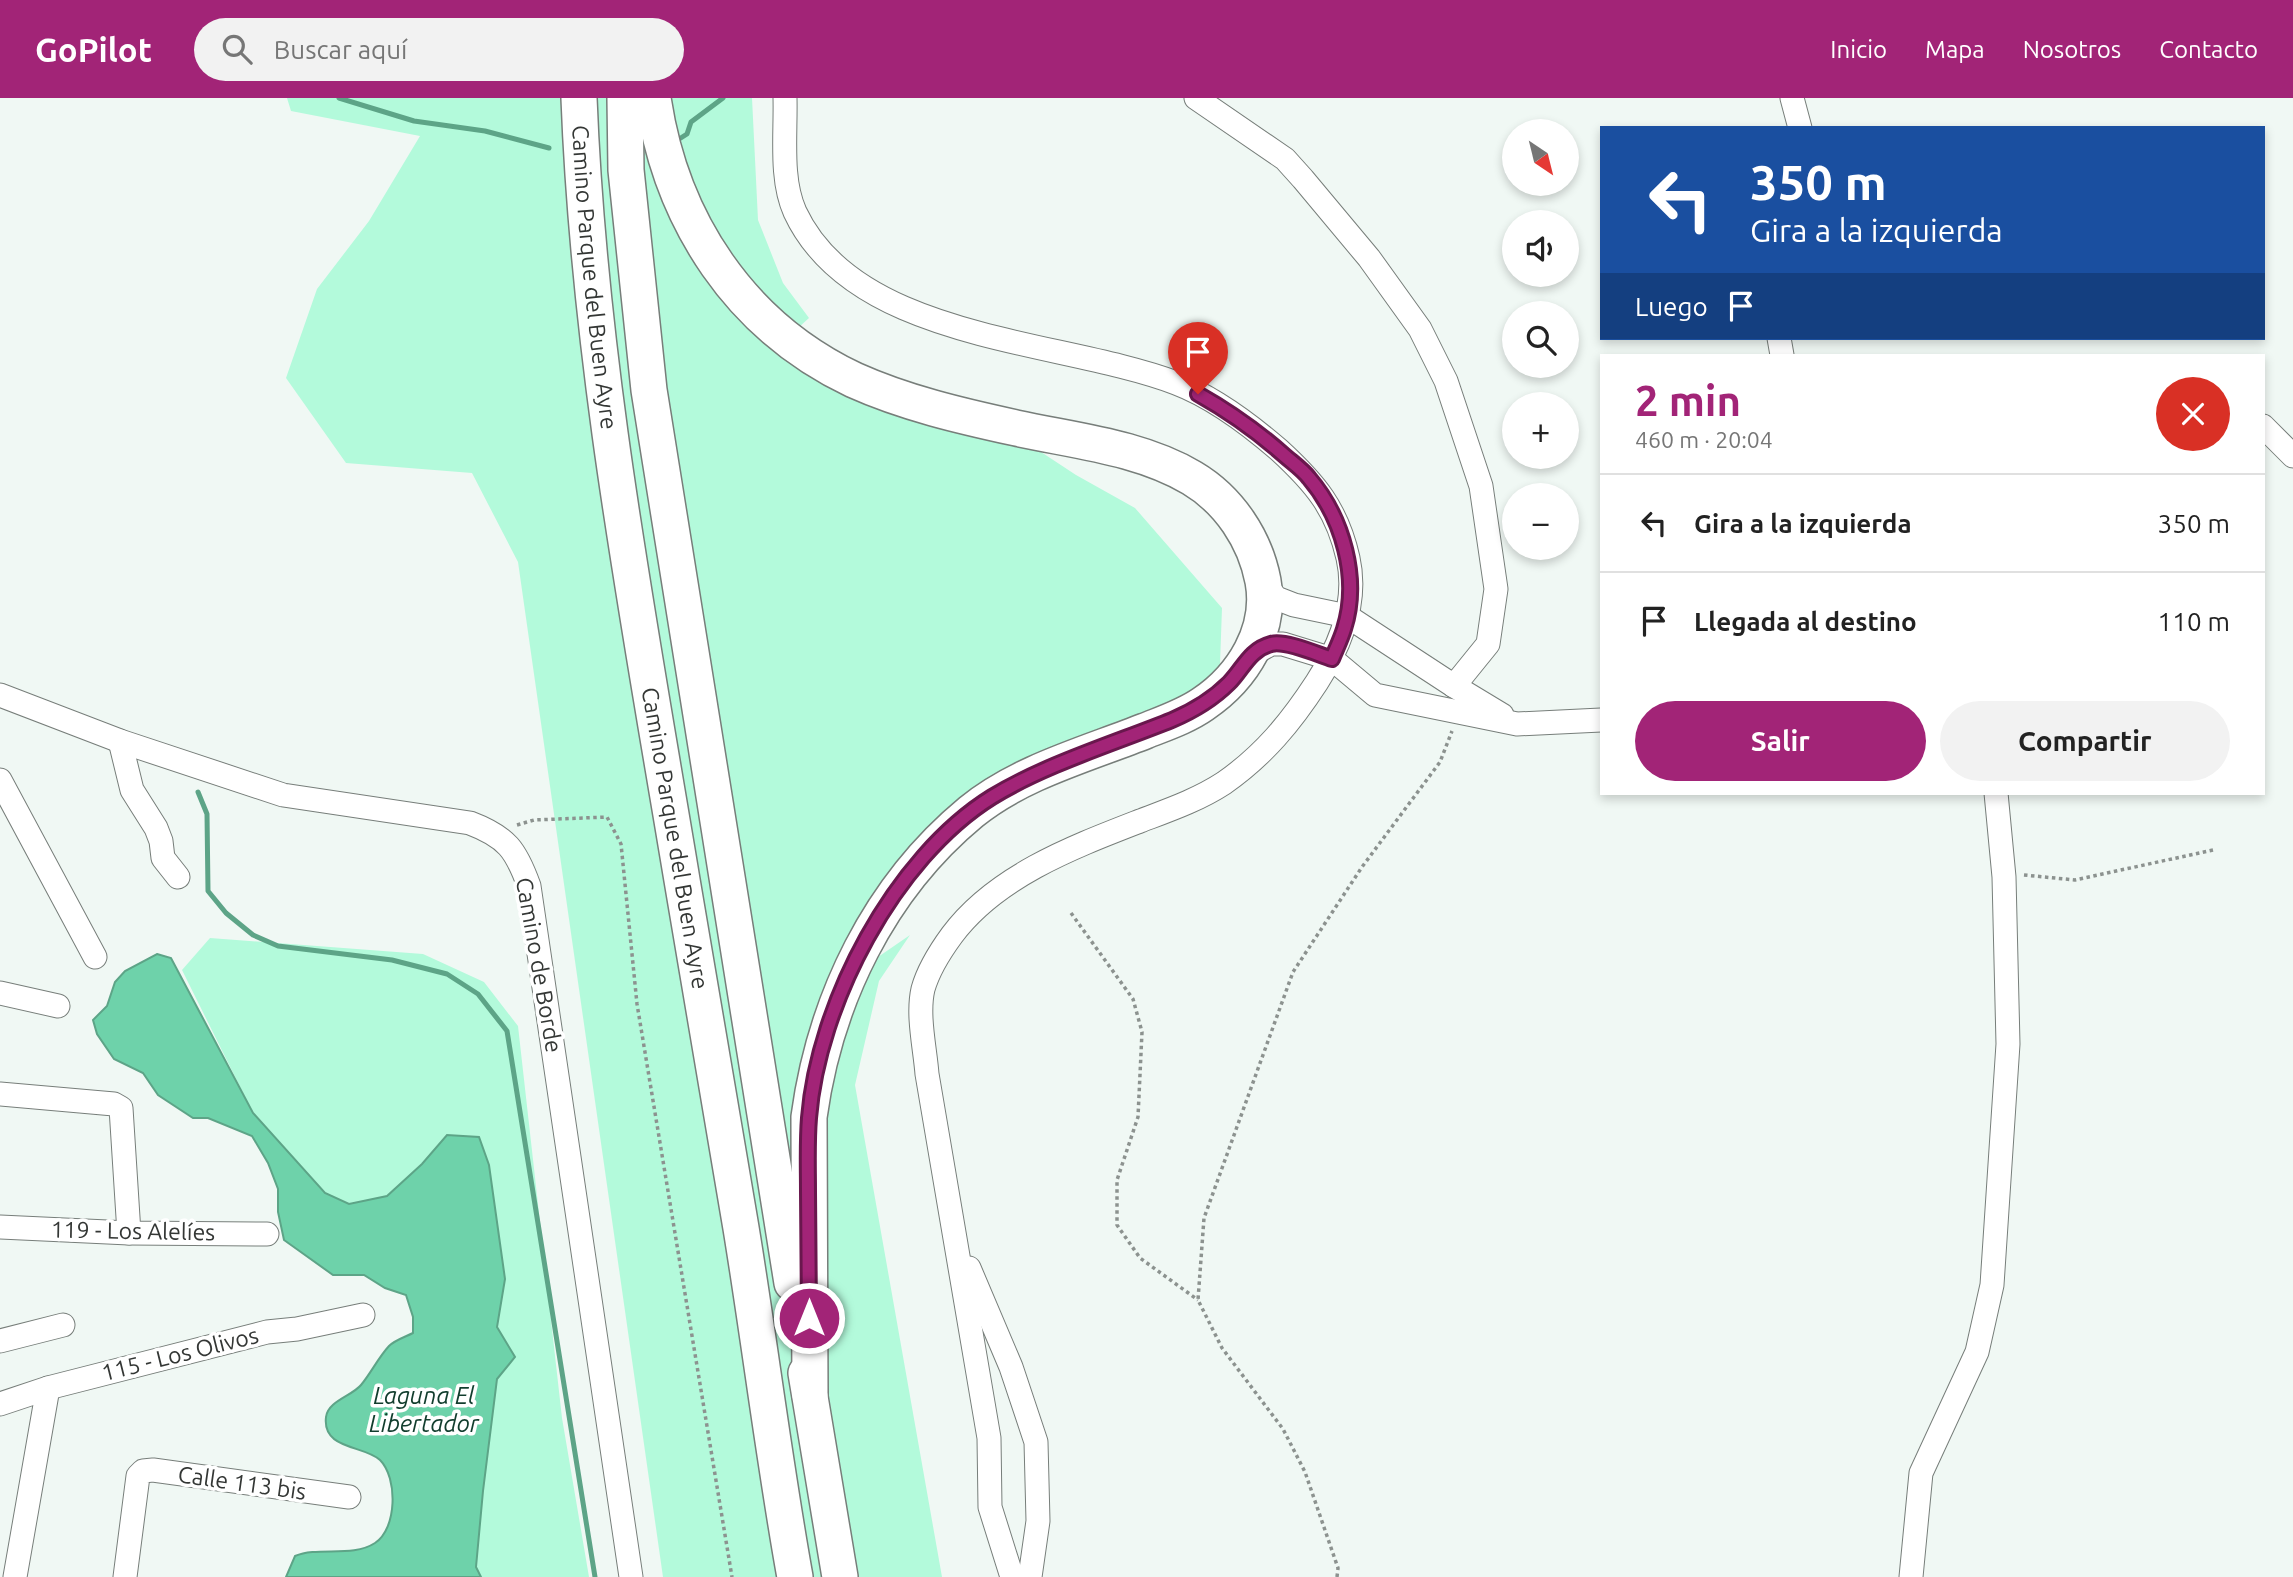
<!DOCTYPE html>
<html lang="es">
<head>
<meta charset="utf-8">
<style>
  body { margin:0; font-family:Ubuntu,sans-serif; background:#f2f2f2; color:#222; height:100vh; display:flex; flex-direction:column; font-size:26px; white-space:nowrap }
  * { box-sizing:border-box; margin:0 }
  p { font-size:23px; color:#767676 }
  .icon { flex:none; width:38px; height:38px; fill:none; stroke:currentColor; stroke-width:2; stroke-linecap:round; stroke-linejoin:round }
  .map { position:relative; flex:1; overflow:hidden }
  .side { position:absolute; left:1600px; top:256px; width:665px; height:441px; display:flex; flex-direction:column; background:#fff; border-radius:0px; box-shadow:0 4px 10px #0003 }
  .side>* { flex:none }
  .hud { position:absolute; left:1600px; top:28px; width:665px; height:214px; border-radius:0px; box-shadow:0 4px 10px #0003; background:#1a4fa0; color:#fff; overflow:hidden }
  .needle { width:46px; rotate:145deg }
  .controls { position:absolute; left:1502px; top:21px; display:grid; gap:14px }
  .controls a { display:grid; place-items:center; width:77px; height:77px; border-radius:50%; background:#fff; box-shadow:0 4px 10px #0003; font-size:35px }
  .pin { position:absolute; display:grid; place-items:center; width:60px; height:60px; color:#fff; margin:-72px -30px; border-radius:50% 50% 50% 0; rotate:-45deg; box-shadow:0 0 7px #0007 }
  .pin .icon { rotate:45deg }
  .me { position:absolute; width:77px; margin:-38px; rotate:0deg; stroke-linejoin:round; filter:drop-shadow(0 0 5px #0008) }
  .turn { display:flex; align-items:center; gap:24px; height:147px; padding:0 35px; font-size:32px }
  .turn .icon { width:91px; height:91px; stroke-width:2.5 }
  .turn b { display:block; font-size:49px; line-height:60px }
  .then { display:flex; align-items:center; height:66px; padding:0 35px; background:#0003; gap:14px; font-size:26px }
  .round { display:grid; place-items:center; flex:none; width:74px; height:74px; border-radius:37px; background:#f2f2f2 }
  .overview { display:flex; align-items:center; justify-content:space-between; height:119px; padding:0 35px }
  h1 { font-size:42px; font-weight:600; line-height:52px; color:#a22477 }
  .primary-button { display:flex; gap:14px; margin-top:auto; padding:14px 35px }
  .primary-button a { flex:1; height:80px; border-radius:42px; background:#a22477; color:#fff; font-size:28px; font-weight:600; line-height:80px; text-align:center }
  .primary-button a+a { background:#f2f2f2; color:#222 }
  ul { padding:0; list-style:none }
  li { display:flex; align-items:center; gap:21px; height:98px; padding:0 35px; border-top:2px solid #e0e0e0 }
  li div { flex:1 }
  li b { display:block; font-size:26px }
  li em { font-style:normal }
  header { display:flex; align-items:center; gap:42px; box-sizing:border-box; height:98px; padding:0 35px; background:#a22477; color:#fff }
  header strong { font-size:33px }
  nav { display:flex; gap:38px; margin-inline-start:auto; font-size:24px }
  .search { width:490px; height:63px; background:#f2f2f2; display:flex; align-items:center; gap:18px; box-sizing:border-box; padding:0 24px; border-radius:38px; color:#767676; font-size:26px }
  .map>svg:first-child { display:block }
  .green { fill:#b3fadb }
  .water { fill:#6ed2aa; stroke:#5da487; stroke-width:2 }
  .lines { fill:none; stroke-linecap:round; stroke-linejoin:round }
  .stream { stroke:#5da487; stroke-width:5 }
  .minor-casing { stroke:#777e7a; stroke-width:25 }
  .highway-casing { stroke:#777e7a; stroke-width:38 }
  .path { stroke:#8c928f; stroke-width:3.5; stroke-dasharray:3.5 3.5; stroke-linecap:butt }
  .minor { stroke:#fff; stroke-width:23 }
  .highway { stroke:#fff; stroke-width:35 }
  .route-casing { stroke:#69174d; stroke-width:18 }
  .route { stroke:#a22477; stroke-width:12 }
  .labels { text-anchor:middle; stroke-width:7; stroke-linejoin:round; paint-order:stroke }
  .street-label { font-size:23px; fill:#343735; stroke:#fff }
  .water-label { font-size:24px; font-style:italic; fill:#113d2d; stroke:#fff }
</style>
</head>
<body>
<header>
<strong>GoPilot</strong>
<div class="search"><svg class="icon" aria-label="search" viewBox="0 0 24 24"><circle cx="10" cy="10" r="6"/><path d="M15 15l6 6"/></svg>Buscar aquí</div>
<nav><a>Inicio</a><a>Mapa</a><a>Nosotros</a><a>Contacto</a></nav>
</header>
<div class="map">
<svg width="2293" height="1479" viewBox="0 0 2293 1479">
  <rect width="100%" height="100%" fill="#f0f8f4"/>
  <g class="green">
    <path d="M 287,0 L 752,0 L 758,122 L 783,185 L 809,220 L 786,241 L 1000,327 L 1076,377 L 1135,410 L 1222,510 L 1219,594 L 992,699 L 849,879 L 910,837 L 879,883 L 855,987 L 942,1479 L 663,1479 L 518,464 L 472,375 L 346,365 L 286,280 L 317,191 L 369,123 L 420,38 L 291,13 Z"/>
    <path d="M 210,840 L 423,856 L 484,884 L 518,928 L 562,1320 L 589,1479 L 481,1479 L 476,1469 L 483,1393 L 497,1280 L 515,1259 L 497,1229 L 505,1181 L 489,1067 L 479,1040 L 447,1037 L 422,1066 L 387,1098 L 349,1106 L 325,1095 L 253,1015 L 182,872 Z"/>
  </g>
  <path class="water" d="M 157,856 L 171,860 L 253,1015 L 325,1095 L 349,1106 L 387,1098 L 422,1066 L 447,1037 L 479,1039 L 489,1067 L 505,1181 L 497,1229 L 515,1259 L 497,1281 L 483,1393 L 476,1469 L 481,1479 L 286,1479 L 295,1458 C 319,1448 352,1460 375,1445 C 397,1431 398,1380 380,1362 C 364,1347 322,1352 326,1319 C 328,1303 352,1298 361,1287 C 371,1275 378,1260 389,1248 C 395,1242 405,1239 413,1235 L 413,1219 L 406,1197 L 385,1190 L 364,1177 L 333,1177 L 284,1142 L 278,1114 L 278,1091 L 268,1065 L 252,1038 L 208,1020 L 193,1020 L 158,997 L 143,975 L 114,961 L 97,936 L 93,922 L 107,908 L 115,884 L 125,873 Z"/>
  <g class="lines">
    <g class="stream">
      <path d="M 339,0 L 414,23 L 485,33 L 549,50"/>
      <path d="M 676,43 L 687,36 L 691,24 L 723,0"/>
      <path d="M 198,694 L 207,716 L 208,793 L 226,815 L 253,837 L 278,848 L 392,862 L 447,876 L 478,896 L 507,933 L 595,1479"/>
    </g>
    <g class="minor-casing">
      <g id="minor">
        <path d="M 785,0 C 786,36 780,81 795,114 C 855,243 1060,241 1176,285 C 1213,299 1250,327 1279,352 C 1315,385 1337,411 1348,460 C 1358,504 1340,548 1317,584 C 1291,624 1264,657 1224,685 C 1198,702 1169,712 1140,723 C 1073,749 996,778 952,837 C 941,852 928,873 923,891 C 917,917 925,950 927,976 L 989,1340 L 990,1409 L 1012,1479"/>
        <path d="M 1196,0 L 1285,61 L 1303,81 L 1369,160 L 1420,231 L 1446,283 L 1481,388 L 1496,491 L 1488,546 L 1454,588 L 1347,518 L 1294,507 L 1276,500 L 1263,483"/>
        <path d="M 1792,0 L 1800,30"/>
        <path d="M 1779,240 L 1782,257"/>
        <path d="M 2263,328 L 2293,358"/>
        <path d="M 1249,558 L 1271,546 L 1283,546 L 1332,561 L 1375,597 L 1517,626 L 1601,622"/>
        <path d="M 1454,588 L 1502,617"/>
        <path d="M 0,597 L 120,643 L 283,697 L 470,725 C 507,739 516,752 529,788 L 631,1479"/>
        <path d="M 120,643 L 132,692 L 156,730 L 161,743 L 163,760 L 178,779"/>
        <path d="M 0,682 L 95,859"/>
        <path d="M 0,895 L 58,908"/>
        <path d="M 0,996 L 114,1006 L 121,1010 L 129,1135"/>
        <path d="M 0,1129 L 129,1135 L 267,1136"/>
        <path d="M 969,1170 L 1011,1269 L 1036,1344 L 1038,1423 L 1030,1479"/>
        <path d="M 0,1243 L 63,1227"/>
        <path d="M 0,1306 L 48,1290 L 267,1234 L 297,1231 L 363,1217"/>
        <path d="M 15,1479 L 48,1290"/>
        <path d="M 125,1479 L 138,1378 L 143,1373 L 153,1372 L 349,1399"/>
        <path d="M 1911,1479 L 1921,1375 L 1977,1254 L 1992,1187 L 2008,946 L 2004,779 L 1996,695"/>
      </g>
    </g>
    <g class="highway-casing">
      <g id="highway">
        <path id="s1" d="M 579,0 C 589,263 639,523 682,782 C 702,898 722,1014 741,1130 C 760,1246 774,1363 795,1479"/>
        <path d="M 625,0 L 626,72 L 649,292 L 792,1185"/>
        <path d="M 653,0 C 671,123 740,228 854,282 C 905,305 961,318 1016,330 C 1075,343 1140,349 1192,380 C 1229,402 1255,441 1263,483 C 1272,532 1243,579 1203,606 C 1186,618 1165,625 1145,633 C 1087,656 1020,674 971,714 C 879,790 825,902 809,1019 L 810,1297"/>
        <path d="M 806,1275 L 840,1479"/>
      </g>
    </g>
    <g class="path">
      <path d="M 517,727 L 534,722 L 607,719 L 621,746 L 637,906 L 732,1479"/>
      <path d="M 2024,777 L 2075,782 L 2213,752"/>
      <path d="M 1071,815 L 1133,901 L 1142,934 L 1138,1019 L 1117,1082 L 1117,1127 L 1140,1160 L 1198,1202"/>
      <path d="M 1337,1479 L 1338,1470 L 1305,1374 L 1283,1331 L 1222,1250 L 1198,1202 L 1204,1120 L 1293,874 L 1362,769 L 1440,664 L 1452,633"/>
    </g>
    <use href="#minor" class="minor"/>
    <use href="#highway" class="highway"/>
  </g>
  <g class="lines">
    <g class="route-casing">
      <path id="route" d="M 809,1220 C 809,1178 808,1136 808,1094 C 808,1069 807,1044 809,1020 C 818,906 894,760 992,699 C 1044,667 1115,645 1172,622 C 1193,613 1213,601 1229,585 C 1243,571 1249,552 1271,546 C 1285,542 1317,556 1332,561 C 1336,551 1341,541 1344,531 C 1360,481 1343,420 1309,380 C 1303,372 1293,365 1285,358 C 1258,334 1230,314 1198,296"/>
    </g>
    <use href="#route" class="route"/>
  </g>
  <g class="labels">
    <g class="street-label">
      <text dy="8" stroke="none"><textPath href="#s1" startOffset="180">Camino Parque del Buen Ayre</textPath></text>
      <text dy="8" stroke="none"><textPath href="#s1" startOffset="747">Camino Parque del Buen Ayre</textPath></text>
      <text transform="translate(539 867) rotate(80)" y="8">Camino de Borde</text>
      <text transform="translate(133 1133) rotate(1)" y="8">119 - Los Alelíes</text>
      <text transform="translate(180 1256) rotate(-14)" y="8">115 - Los Olivos</text>
      <text transform="translate(242 1385) rotate(8)" y="8">Calle 113 bis</text>
    </g>
    <g class="water-label">
      <text x="424" y="1306">Laguna El<tspan x="424" dy="28">Libertador</tspan></text>
    </g>
  </g>
</svg>
<div class="controls">
<a><svg class="needle" viewBox="-14 -14 28 28"><path d="M0-13l5 13h-10z" fill="#e53935"/><path d="M0 13l5-13h-10z" fill="#767676"/></svg></a>
<a><svg class="icon" aria-label="sound" viewBox="0 0 24 24"><path d="M4 9h4l5-4v14l-5-4H4zM17 9q2 3 0 6"/></svg></a>
<a><svg class="icon" aria-label="search" viewBox="0 0 24 24"><circle cx="10" cy="10" r="6"/><path d="M15 15l6 6"/></svg></a>
<a>+</a>
<a>−</a>
</div>
<div class="pin" style="left:1198px;top:296px;background:#d93025"><svg class="icon" aria-label="arrive" viewBox="0 0 24 24"><path d="M6 21V4h12l-3 4 3 4H6"/></svg></div>
<svg class="me" style="left:809px;top:1220px" viewBox="-20 -20 40 40"><circle r="17" fill="#a22477" stroke="#fff" stroke-width="3"/><path d="M0-11L8 9 0 5-8 9z" fill="#fff"/></svg>
<div class="hud">
<div class="turn"><svg class="icon" aria-label="left" viewBox="0 0 24 24"><path d="M17 20v-9H6M10 6l-5 5 5 5"/></svg><div><b>350 m</b>Gira a la izquierda</div></div>
<div class="then">Luego<svg class="icon" aria-label="arrive" viewBox="0 0 24 24"><path d="M6 21V4h12l-3 4 3 4H6"/></svg></div>
</div>
<section class="side">
<div class="overview"><div><h1>2 min</h1><p>460 m · 20:04</p></div><a class="round" style="background:#d93025;color:#fff"><svg class="icon" aria-label="close" viewBox="0 0 24 24"><path d="M6 6l12 12M18 6L6 18"/></svg></a></div>
<ul>
<li><svg class="icon" aria-label="left" viewBox="0 0 24 24"><path d="M17 20v-9H6M10 6l-5 5 5 5"/></svg><div><b>Gira a la izquierda</b></div><em>350 m</em></li>
<li><svg class="icon" aria-label="arrive" viewBox="0 0 24 24"><path d="M6 21V4h12l-3 4 3 4H6"/></svg><div><b>Llegada al destino</b></div><em>110 m</em></li>
</ul>
<div class="primary-button"><a>Salir</a><a>Compartir</a></div>
</section>
</div>
</body>
</html>
